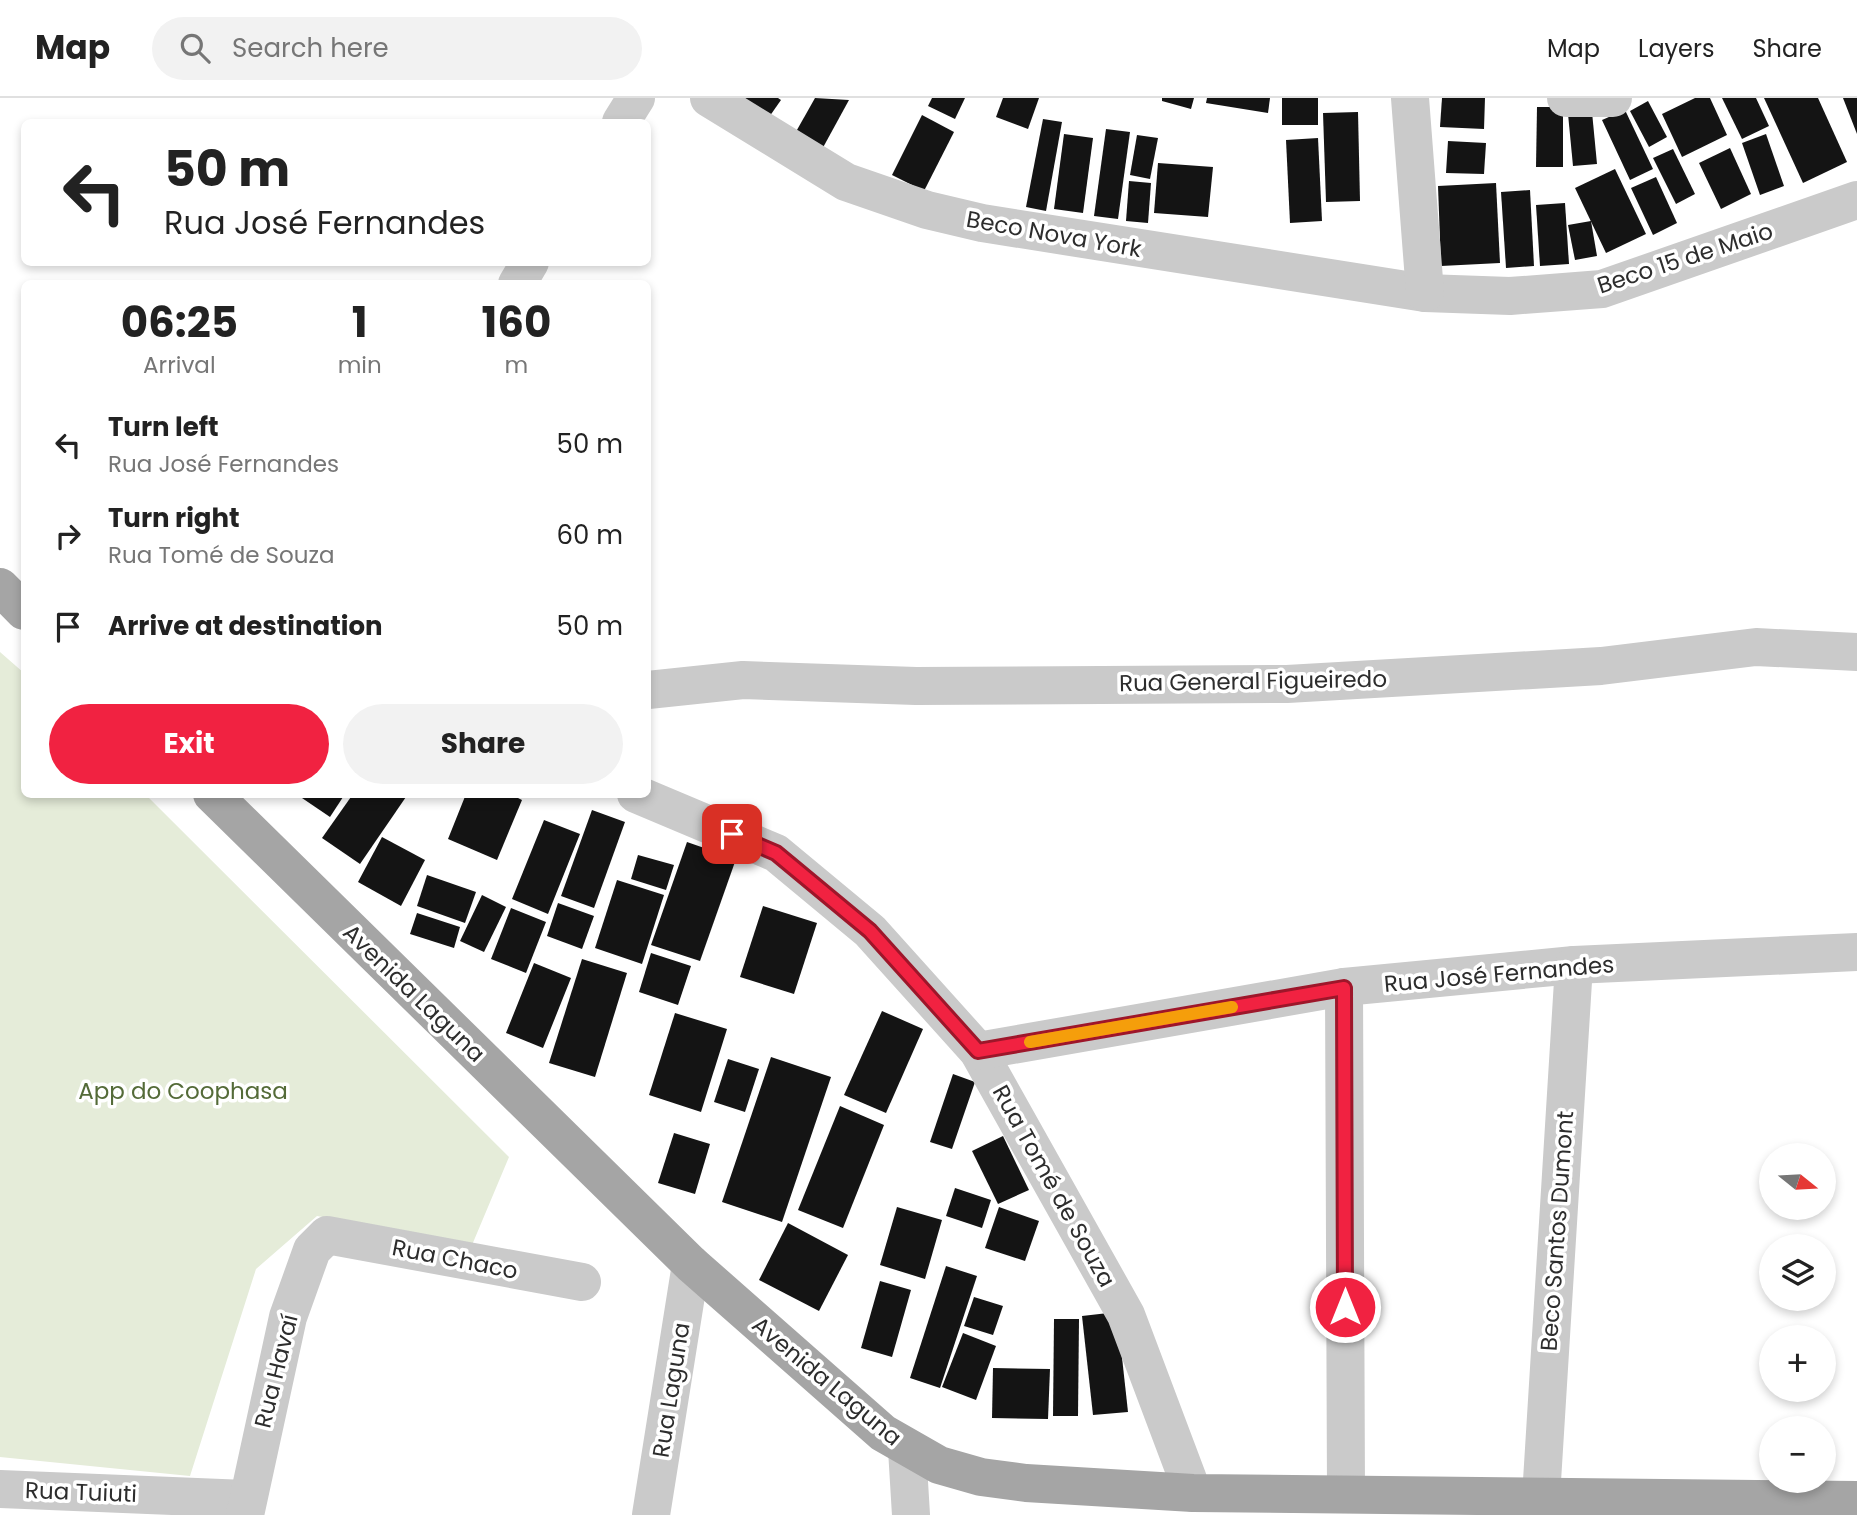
<!DOCTYPE html>
<html lang="en">
<head>
<meta charset="utf-8">
<style>
  body { margin:0; font-family:Poppins,sans-serif; background:#f2f2f2; color:#222; height:100vh; display:flex; flex-direction:column; font-size:26px; white-space:nowrap }
  * { box-sizing:border-box; margin:0 }
  p { font-size:23px; color:#767676 }
  .icon { flex:none; width:38px; height:38px; fill:none; stroke:currentColor; stroke-width:2; stroke-linecap:round; stroke-linejoin:round }
  .map { position:relative; flex:1; overflow:hidden }
  .sheet { position:absolute; left:21px; top:182px; width:630px; height:518px; display:flex; flex-direction:column; background:#fff; border-radius:10px; box-shadow:0 4px 10px #0003 }
  .sheet>* { flex:none }
  .hud { position:absolute; left:21px; top:21px; width:630px; height:147px; border-radius:10px; box-shadow:0 4px 10px #0003; background:#fff; color:#222; overflow:hidden }
  .needle { width:46px; rotate:108deg }
  .buttons { position:absolute; left:1759px; top:1045px; display:grid; gap:14px }
  .buttons a { display:grid; place-items:center; width:77px; height:77px; border-radius:50%; background:#fff; box-shadow:0 4px 10px #0003; font-size:35px }
  .pin { position:absolute; display:grid; place-items:center; width:60px; height:60px; color:#fff; margin:-30px; border-radius:14px; box-shadow:0 4px 10px #0006 }
  .me { position:absolute; width:77px; margin:-38px; rotate:0deg; stroke-linejoin:round; filter:drop-shadow(0 0 5px #0008) }
  .turn { display:flex; align-items:center; gap:24px; height:147px; padding:0 28px; font-size:32px }
  .turn .icon { width:91px; height:91px; stroke-width:2.5 }
  .turn b { display:block; font-size:49px; line-height:60px }
  .eta { display:flex; justify-content:space-evenly; align-items:center; height:119px; text-align:center }
  .eta b { font-size:42px; font-weight:700; line-height:49px }
  .cta { display:flex; gap:14px; margin-top:auto; padding:14px 28px }
  .cta a { flex:1; height:80px; border-radius:42px; background:#f12241; color:#fff; font-size:28px; font-weight:700; line-height:80px; text-align:center }
  .cta a+a { background:#f2f2f2; color:#222 }
  ul { padding:0; list-style:none }
  li { display:flex; align-items:center; gap:21px; height:91px; padding:0 28px }
  li div { flex:1 }
  li b { display:block; font-size:26px }
  li em { font-style:normal }
  header { display:flex; align-items:center; gap:42px; box-sizing:border-box; height:98px; padding:0 35px; background:#fff; border-bottom:2px solid #e0e0e0 }
  header strong { font-size:33px }
  nav { display:flex; gap:38px; margin-inline-start:auto; font-size:24px }
  .search { width:490px; height:63px; background:#f2f2f2; display:flex; align-items:center; gap:18px; box-sizing:border-box; padding:0 24px; border-radius:38px; color:#767676; font-size:26px }
  .map>svg:first-child { display:block }
  .green { fill:#e5ecd9 }
  .building { fill:#141414 }
  .lines { fill:none; stroke-linecap:round; stroke-linejoin:round }
  .minor { stroke:#cacaca; stroke-width:38 }
  .major { stroke:#a5a5a5; stroke-width:38 }
  .route-casing { stroke:#9d162a; stroke-width:18 }
  .route { stroke:#f12241; stroke-width:12 }
  .slow { stroke:#f59e0b; stroke-width:12 }
  .labels { text-anchor:middle; stroke-width:7; stroke-linejoin:round; paint-order:stroke }
  .street-label { font-size:23px; fill:#2d2d2d; stroke:#fff }
  .park-label { font-size:23px; fill:#546b38; stroke:#fff }
</style>
</head>
<body>
<header>
<strong>Map</strong>
<div class="search"><svg class="icon" aria-label="search" viewBox="0 0 24 24"><circle cx="10" cy="10" r="6"/><path d="M15 15l6 6"/></svg>Search here</div>
<nav><a>Map</a><a>Layers</a><a>Share</a></nav>
</header>
<div class="map">
<svg width="1857" height="1417" viewBox="0 0 1857 1417">
  <rect width="100%" height="100%" fill="#fff"/>
  <path class="green" d="M 0,554 L 24,575 L 24,696 L 146,697 L 509,1059 L 472,1147 L 317,1118 L 256,1171 L 190,1378 L 0,1359 Z"/>
  <g class="building">
    <path d="M 738,0 L 778,0 L 781,2 L 767,22 Z"/>
    <path d="M 815,0 L 849,2 L 820,55 L 793,39 Z"/>
    <path d="M 932,0 L 965,0 L 955,21 L 928,8 Z"/>
    <path d="M 1003,0 L 1039,0 L 1028,31 L 996,19 Z"/>
    <path d="M 1162,0 L 1194,0 L 1191,11 L 1162,3 Z"/>
    <path d="M 1207,0 L 1270,0 L 1268,15 L 1206,5 Z"/>
    <rect x="1282" y="0" width="36" height="27"/>
    <path d="M 1442,0 L 1485,0 L 1484,31 L 1440,29 Z"/>
    <path d="M 1695,0 L 1710,0 L 1727,37 L 1682,59 L 1662,16 Z"/>
    <path d="M 1722,0 L 1756,0 L 1769,28 L 1742,41 Z"/>
    <path d="M 1764,0 L 1818,0 L 1847,64 L 1803,85 Z"/>
    <path d="M 1843,0 L 1857,0 L 1857,36 Z"/>
    <path d="M 1648,3 L 1667,39 L 1649,49 L 1630,13 Z"/>
    <path d="M 1537,9 L 1563,9 L 1563,69 L 1536,69 Z"/>
    <path d="M 1625,12 L 1653,71 L 1630,82 L 1602,22 Z"/>
    <path d="M 1358,14 L 1360,103 L 1326,104 L 1323,15 Z"/>
    <path d="M 1592,14 L 1597,66 L 1573,68 L 1568,16 Z"/>
    <path d="M 922,17 L 954,34 L 924,93 L 892,77 Z"/>
    <path d="M 1043,21 L 1062,24 L 1046,113 L 1026,109 Z"/>
    <path d="M 1106,31 L 1130,34 L 1118,121 L 1094,118 Z"/>
    <path d="M 1064,36 L 1093,40 L 1083,115 L 1054,111 Z"/>
    <path d="M 1766,36 L 1784,88 L 1760,97 L 1742,45 Z"/>
    <path d="M 1137,37 L 1158,40 L 1150,81 L 1130,77 Z"/>
    <path d="M 1318,40 L 1322,123 L 1290,125 L 1286,42 Z"/>
    <path d="M 1448,43 L 1486,45 L 1484,76 L 1446,75 Z"/>
    <path d="M 1730,50 L 1751,96 L 1721,111 L 1699,65 Z"/>
    <path d="M 1673,51 L 1695,96 L 1676,106 L 1653,60 Z"/>
    <path d="M 1158,65 L 1213,69 L 1208,119 L 1154,115 Z"/>
    <path d="M 1615,71 L 1646,136 L 1606,155 L 1575,90 Z"/>
    <path d="M 1656,79 L 1677,125 L 1653,137 L 1631,90 Z"/>
    <path d="M 1129,83 L 1151,85 L 1148,125 L 1126,123 Z"/>
    <path d="M 1496,85 L 1500,165 L 1441,168 L 1438,88 Z"/>
    <path d="M 1530,92 L 1534,168 L 1506,170 L 1501,94 Z"/>
    <path d="M 1565,105 L 1569,166 L 1540,168 L 1536,107 Z"/>
    <path d="M 1591,123 L 1597,158 L 1575,162 L 1568,127 Z"/>
    <path d="M 304,696 L 345,696 L 330,719 L 302,700 Z"/>
    <path d="M 353,696 L 408,696 L 360,766 L 322,740 Z"/>
    <path d="M 466,696 L 510,696 L 522,702 L 497,762 L 448,741 Z"/>
    <path d="M 592,712 L 625,724 L 594,810 L 561,798 Z"/>
    <path d="M 544,722 L 580,736 L 548,816 L 512,801 Z"/>
    <path d="M 382,739 L 425,762 L 401,808 L 358,784 Z"/>
    <path d="M 687,744 L 736,761 L 700,863 L 651,847 Z"/>
    <path d="M 638,757 L 674,767 L 666,792 L 631,781 Z"/>
    <path d="M 427,777 L 476,794 L 465,825 L 417,808 Z"/>
    <path d="M 617,782 L 664,797 L 642,866 L 595,850 Z"/>
    <path d="M 482,797 L 506,809 L 484,854 L 460,843 Z"/>
    <path d="M 558,805 L 594,818 L 582,851 L 547,838 Z"/>
    <path d="M 763,808 L 817,825 L 794,896 L 740,879 Z"/>
    <path d="M 511,810 L 546,824 L 526,875 L 491,861 Z"/>
    <path d="M 417,815 L 460,829 L 454,850 L 410,836 Z"/>
    <path d="M 651,855 L 691,868 L 678,907 L 639,894 Z"/>
    <path d="M 582,861 L 627,875 L 595,979 L 549,965 Z"/>
    <path d="M 534,865 L 571,880 L 543,950 L 506,935 Z"/>
    <path d="M 882,913 L 923,931 L 886,1015 L 844,997 Z"/>
    <path d="M 675,915 L 727,931 L 701,1014 L 649,997 Z"/>
    <path d="M 771,959 L 831,979 L 782,1124 L 722,1104 Z"/>
    <path d="M 728,961 L 759,971 L 745,1014 L 714,1004 Z"/>
    <path d="M 953,976 L 975,984 L 952,1051 L 930,1044 Z"/>
    <path d="M 840,1008 L 884,1027 L 843,1130 L 798,1112 Z"/>
    <path d="M 674,1035 L 710,1046 L 695,1096 L 658,1085 Z"/>
    <path d="M 1003,1038 L 1029,1092 L 998,1106 L 972,1053 Z"/>
    <path d="M 955,1090 L 991,1102 L 982,1130 L 946,1118 Z"/>
    <path d="M 897,1109 L 942,1122 L 925,1181 L 880,1167 Z"/>
    <path d="M 999,1109 L 1039,1123 L 1025,1163 L 985,1150 Z"/>
    <path d="M 788,1125 L 848,1157 L 819,1213 L 759,1182 Z"/>
    <path d="M 946,1168 L 977,1178 L 940,1290 L 910,1280 Z"/>
    <path d="M 880,1183 L 911,1192 L 892,1259 L 861,1250 Z"/>
    <path d="M 974,1199 L 1003,1208 L 993,1237 L 964,1228 Z"/>
    <path d="M 1117,1214 L 1128,1314 L 1093,1317 L 1082,1218 Z"/>
    <path d="M 1054,1221 L 1079,1221 L 1078,1318 L 1053,1318 Z"/>
    <path d="M 963,1235 L 996,1248 L 976,1302 L 942,1289 Z"/>
    <path d="M 993,1270 L 1050,1271 L 1048,1321 L 992,1320 Z"/>
  </g>
  <g class="lines">
    <g class="minor">
      <path d="M 709,0 L 846,84 L 927,112 L 982,125 L 1425,195 L 1510,198 L 1602,191 L 1857,102"/>
      <path d="M 1410,0 L 1425,195"/>
      <path d="M 1566,0 L 1613,0"/>
      <path d="M 621,24 L 636,0"/>
      <path d="M 517,186 L 530,164"/>
      <path d="M 648,592 L 743,582 L 916,588 L 1287,586 L 1601,568 L 1756,549 L 1857,554"/>
      <path d="M 636,696 L 776,755 L 870,833 L 978,953 L 1126,1217 L 1193,1395"/>
      <path d="M 1344,889 L 1346,1395"/>
      <path d="M 978,953 L 1344,889 L 1574,867 L 1857,854"/>
      <path d="M 907,1351 L 911,1417"/>
      <path d="M 0,1391 L 246,1401"/>
      <path d="M 1541,1399 L 1574,867"/>
      <path d="M 245,1417 L 288,1219 L 312,1152 L 327,1137 L 582,1184"/>
      <path d="M 651,1417 L 691,1166"/>
    </g>
    <g class="major">
      <path d="M 0,489 L 24,513"/>
      <path d="M 212,696 L 691,1166 L 883,1335 L 939,1367 L 981,1379 L 1026,1385 L 1193,1395 L 1857,1402"/>
    </g>
  </g>
  <g class="lines">
    <g class="route-casing">
      <path id="route" d="M 732,736 L 776,755 L 870,833 L 978,953 L 1344,890 L 1345,1209"/>
    </g>
    <use href="#route" class="route"/>
    <path class="slow" d="M 1030,944 L 1232,909"/>
  </g>
  <g class="labels">
    <g class="street-label">
      <text transform="translate(1054 136) rotate(10)" y="8">Beco Nova York</text>
      <text transform="translate(1685 160) rotate(-18)" y="8">Beco 15 de Maio</text>
      <text transform="translate(1253 583) rotate(-1)" y="8">Rua General Figueiredo</text>
      <text transform="translate(1499 876) rotate(-5)" y="8">Rua José Fernandes</text>
      <text transform="translate(414 895) rotate(44)" y="8">Avenida Laguna</text>
      <text transform="translate(1054 1088) rotate(61)" y="8">Rua Tomé de Souza</text>
      <text transform="translate(1557 1133) rotate(-86)" y="8">Beco Santos Dumont</text>
      <text transform="translate(455 1161) rotate(11)" y="8">Rua Chaco</text>
      <text transform="translate(276 1273) rotate(-76)" y="8">Rua Havaí</text>
      <text transform="translate(827 1283) rotate(40)" y="8">Avenida Laguna</text>
      <text transform="translate(671 1292) rotate(-81)" y="8">Rua Laguna</text>
      <text transform="translate(81 1394) rotate(2)" y="8">Rua Tuiuti</text>
    </g>
    <g class="park-label">
      <text x="183" y="1001">App do Coophasa</text>
    </g>
  </g>
</svg>
<div class="buttons">
<a><svg class="needle" viewBox="-14 -14 28 28"><path d="M0-13l5 13h-10z" fill="#e53935"/><path d="M0 13l5-13h-10z" fill="#767676"/></svg></a>
<a><svg class="icon" aria-label="layers" viewBox="0 0 24 24"><path d="M12 4l9 5-9 5-9-5zM3 14l9 5 9-5"/></svg></a>
<a>+</a>
<a>−</a>
</div>
<div class="pin" style="left:732px;top:736px;background:#d93025"><svg class="icon" aria-label="arrive" viewBox="0 0 24 24"><path d="M6 21V4h12l-3 4 3 4H6"/></svg></div>
<svg class="me" style="left:1345px;top:1209px" viewBox="-20 -20 40 40"><circle r="17" fill="#f12241" stroke="#fff" stroke-width="3"/><path d="M0-11L8 9 0 5-8 9z" fill="#fff"/></svg>
<div class="hud">
<div class="turn"><svg class="icon" aria-label="left" viewBox="0 0 24 24"><path d="M17 20v-9H6M10 6l-5 5 5 5"/></svg><div><b>50 m</b>Rua José Fernandes</div></div>
</div>
<section class="sheet">
<div class="eta">
<div><b>06:25</b><p>Arrival</p></div>
<div><b>1</b><p>min</p></div>
<div><b>160</b><p>m</p></div>
</div>
<ul>
<li><svg class="icon" aria-label="left" viewBox="0 0 24 24"><path d="M17 20v-9H6M10 6l-5 5 5 5"/></svg><div><b>Turn left</b><p>Rua José Fernandes</p></div><em>50 m</em></li>
<li><svg class="icon" aria-label="right" viewBox="0 0 24 24"><path d="M7 20v-9h11M14 6l5 5-5 5"/></svg><div><b>Turn right</b><p>Rua Tomé de Souza</p></div><em>60 m</em></li>
<li><svg class="icon" aria-label="arrive" viewBox="0 0 24 24"><path d="M6 21V4h12l-3 4 3 4H6"/></svg><div><b>Arrive at destination</b></div><em>50 m</em></li>
</ul>
<div class="cta"><a>Exit</a><a>Share</a></div>
</section>
</div>
</body>
</html>
